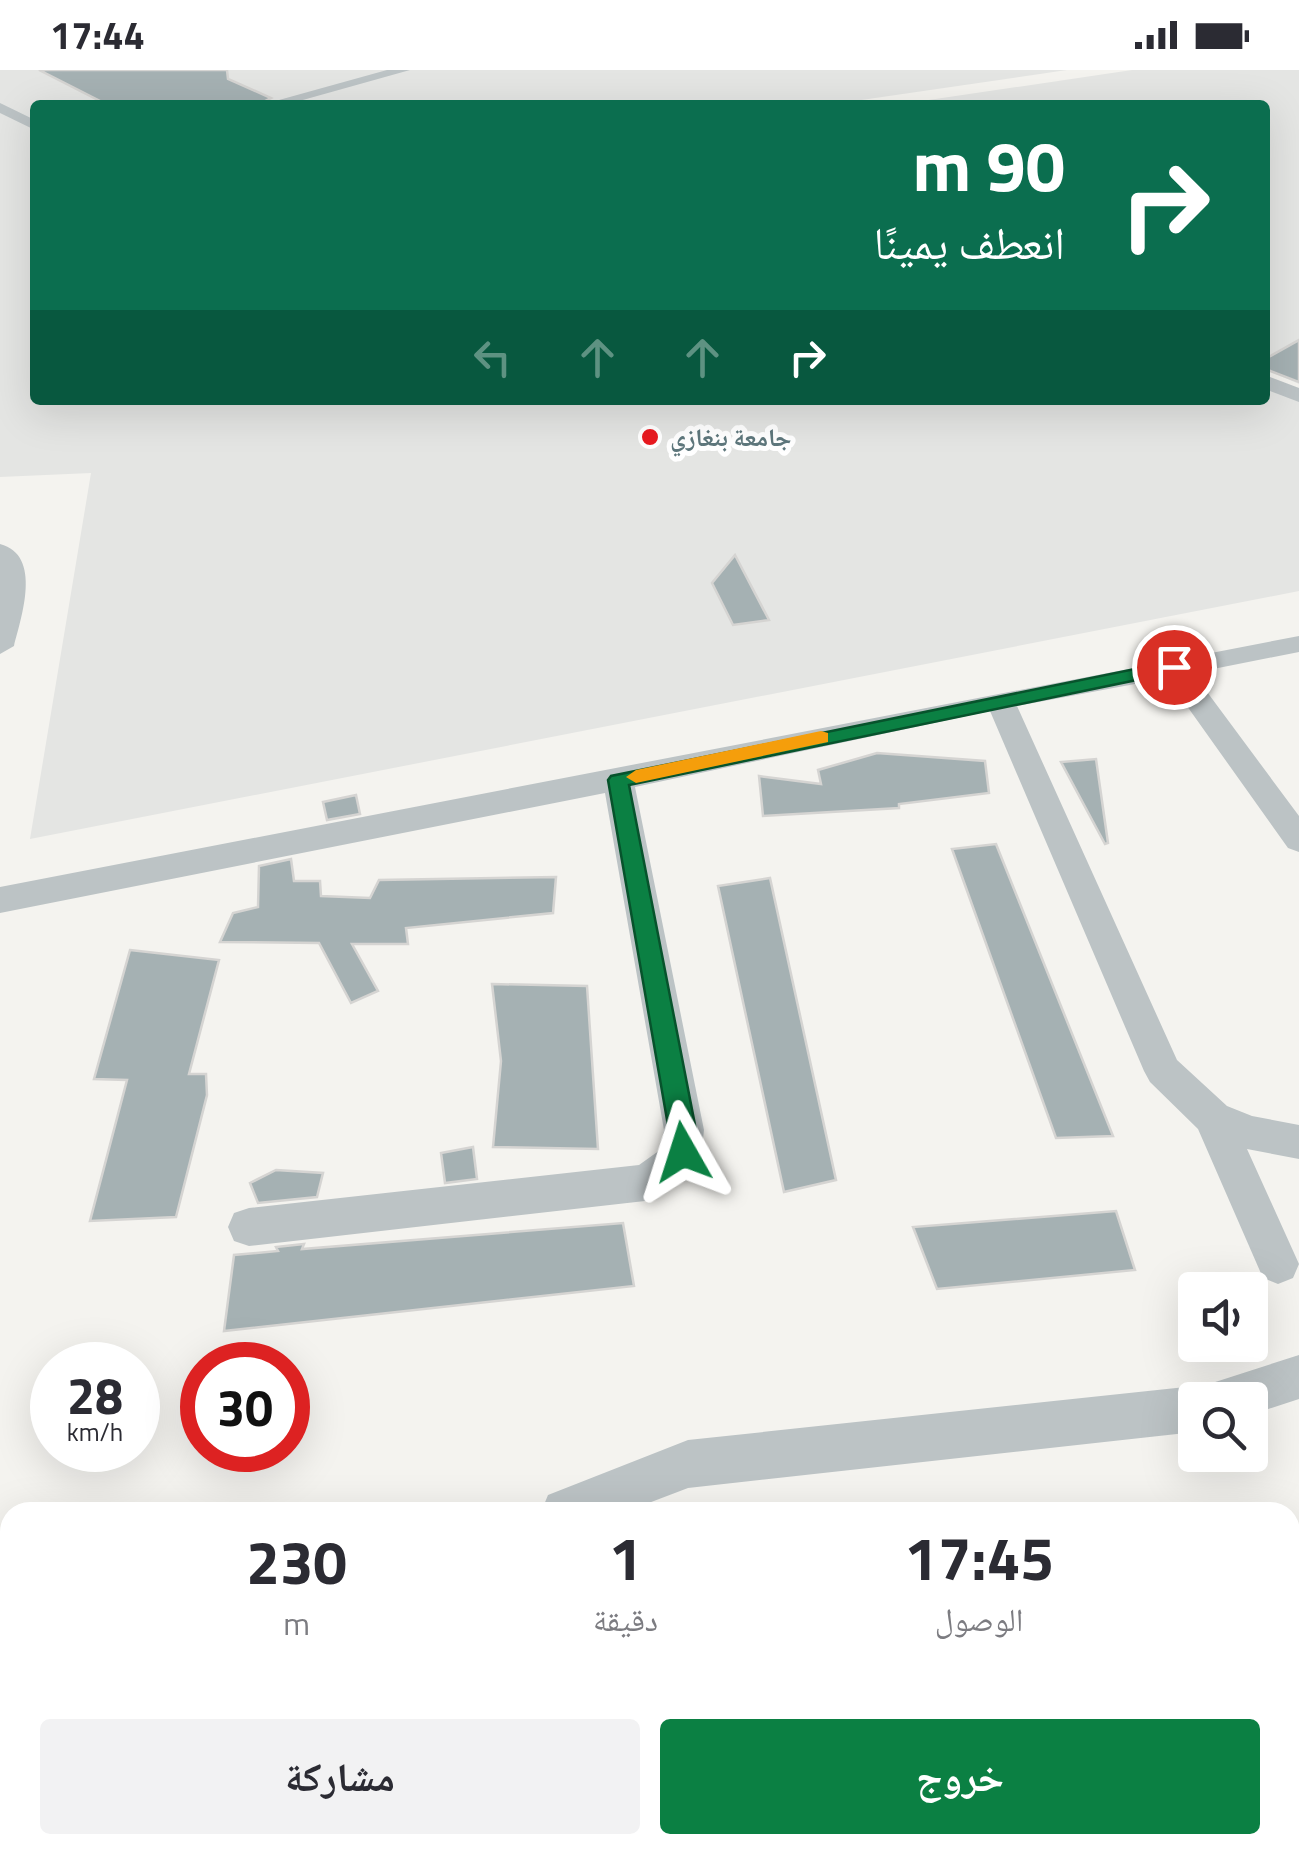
<!DOCTYPE html>
<html lang="ar">
<head>
<meta charset="utf-8">
<style>
  body { margin:0; font-family:"Titillium Web","Noto Naskh Arabic",sans-serif; background:#f2f2f3; color:#2b2b33; direction:rtl; height:100vh; display:flex; flex-direction:column; font-size:38px; white-space:nowrap }
  * { box-sizing:border-box; margin:0 }
  p { font-size:32px; color:#7c7c81 }
  .icon { flex:none; width:55px; height:55px; fill:none; stroke:currentColor; stroke-width:2; stroke-linecap:round; stroke-linejoin:round }
  .map { position:relative; flex:1; overflow:hidden; direction:ltr }
  .sheet { position:absolute; left:0px; top:1432px; width:1300px; height:352px; display:flex; flex-direction:column; background:#fff; border-radius:30px 30px 0 0; box-shadow:0 10px 40px #0002; direction:rtl }
  .sheet>* { flex:none }
  .hud { position:absolute; left:30px; top:30px; width:1240px; height:305px; border-radius:10px; box-shadow:0 10px 40px #0002; direction:rtl; background:#0b6e4f; color:#fff; overflow:hidden }
  .controls { position:absolute; left:1178px; top:1202px; display:grid; gap:20px }
  .controls a { display:grid; place-items:center; width:90px; height:90px; border-radius:10px; background:#fff; box-shadow:0 10px 40px #0002; font-size:50px }
  .speed { position:absolute; left:30px; top:1272px; display:flex; gap:20px; font-size:50px; font-weight:700; text-align:center }
  .speed>* { display:grid; place-content:center; width:130px; height:130px; border-radius:50%; background:#fff; box-shadow:0 10px 40px #0002; line-height:1 }
  .speed small { font-size:25px; font-weight:400 }
  .speed .limit { border:15px solid #d22; background:#fff; color:#111 }
  .pin { position:absolute; display:grid; place-items:center; width:85px; height:85px; color:#fff; margin:-42px; border:5px solid #fff; border-radius:50%; box-shadow:0 2px 10px #0007 }
  .me { position:absolute; width:110px; margin:-55px; rotate:354deg; stroke-linejoin:round; filter:drop-shadow(0 0 8px #0008) }
  .turn { display:flex; align-items:center; gap:35px; height:210px; padding:0 40px; font-size:45px }
  .turn .icon { width:130px; height:130px; stroke-width:2.5 }
  .turn b { display:block; font-size:70px; line-height:85px }
  .lanes { display:flex; align-items:center; height:95px; padding:0 40px; background:#0003; justify-content:center; gap:50px; direction:ltr }
  .lanes .off { opacity:.35 }
  .eta { display:flex; justify-content:space-evenly; align-items:center; height:170px; text-align:center }
  .eta b { font-size:60px; font-weight:700; line-height:70px }
  .cta { display:flex; gap:20px; margin-top:auto; padding:20px 40px }
  .cta a { flex:1; height:115px; border-radius:10px; background:#0b8043; color:#fff; font-size:40px; font-weight:700; line-height:115px; text-align:center }
  .cta a+a { background:#f2f2f3; color:#2b2b33 }
  .status { display:flex; justify-content:space-between; align-items:center; height:70px; padding:0 50px; background:#fff; direction:ltr }
  .status svg { height:28px; fill:currentColor }
  .map>svg:first-child { display:block }
  .built { fill:#e4e5e3 }
  .building { fill:#a5b1b3; stroke:#d5d4d2; stroke-width:2.5 }
  .lines { fill:none; stroke-linecap:round; stroke-linejoin:round }
  .minor { fill:#bcc3c5; fill-rule:evenodd }
  .route { fill:#0b8043; stroke:#07532c; stroke-width:2.5 }
  .slow { fill:#f59e0b }
  .poi-dot { fill:#e91a20; stroke:#fff; stroke-width:4 }
  .labels { text-anchor:middle; stroke-width:10; stroke-linejoin:round; paint-order:stroke }
  .far-poi-label { font-size:25px; font-weight:bold; fill:#5e777c; stroke:#fff; text-anchor:start }
</style>
</head>
<body>
<div class="status"><b>17:44</b><svg viewBox="0 0 49 12"><path d="M0 12V9h3v3zM5 12V6h3v6zM10 12V3h3v9zM15 12V0h3v12zM26 1h20v11H26zM47 4h2v5h-2z"/></svg></div>
<div class="map">
<svg width="1299" height="1784" viewBox="0 0 1299 1784">
  <rect width="100%" height="100%" fill="#f4f3ef"/>
  <g class="built">
    <path d="M 0,0 L 1067,0 L 827,35 L 35,35 L 35,330 L 1265,330 L 1265,317 L 1299,331 L 1299,521 L 30,769 L 91,403 L 0,407 Z"/>
    <path d="M 1132,0 L 1299,0 L 1299,314 L 1265,299 L 1265,35 L 895,35 Z"/>
  </g>
  <g class="building">
    <path d="M 39,0 L 227,0 L 228,9 L 271,28 L 257,35 L 108,35 Z"/>
    <path d="M 1299,270 L 1299,312 L 1265,299 L 1265,289 Z"/>
    <path d="M 735,485 L 769,550 L 733,555 L 712,513 Z"/>
    <path d="M 877,683 L 985,691 L 989,723 L 899,734 L 899,738 L 763,746 L 759,706 L 821,714 L 818,700 Z"/>
    <path d="M 1096,689 L 1108,773 L 1105,774 L 1061,692 Z"/>
    <path d="M 356,725 L 360,744 L 327,750 L 323,732 Z"/>
    <path d="M 996,774 L 1113,1066 L 1056,1068 L 952,779 Z"/>
    <path d="M 291,789 L 294,811 L 320,811 L 321,826 L 370,828 L 379,810 L 556,807 L 553,843 L 406,858 L 408,874 L 352,874 L 378,921 L 351,933 L 319,873 L 220,872 L 233,843 L 258,837 L 259,796 Z"/>
    <path d="M 770,808 L 836,1110 L 784,1122 L 718,816 Z"/>
    <path d="M 130,880 L 219,890 L 189,1004 L 206,1004 L 207,1025 L 176,1147 L 90,1151 L 127,1010 L 94,1009 Z"/>
    <path d="M 492,914 L 587,916 L 598,1079 L 493,1077 L 501,991 Z"/>
    <path d="M 473,1077 L 477,1109 L 445,1113 L 441,1083 Z"/>
    <path d="M 276,1100 L 323,1103 L 317,1127 L 258,1133 L 250,1113 Z"/>
    <path d="M 1116,1141 L 1135,1200 L 937,1219 L 913,1157 Z"/>
    <path d="M 623,1153 L 634,1216 L 224,1261 L 234,1185 L 278,1181 L 276,1177 L 304,1174 L 302,1179 Z"/>
  </g>
  <g class="lines">
    <g class="minor">
      <path d="M 387,0 L 410,0 L 285,35 L 261,35 Z"/>
      <path d="M 0,33 L 35,50 L 35,60 L 0,43 Z"/>
      <path d="M 1265,305 L 1299,318 L 1299,332 L 1265,319 Z"/>
      <path d="M 0,474 C 43,485 21,548 14,576 L 0,584 Z"/>
      <path d="M 1299,566 L 1299,582 L 1193,603 L 1299,746 L 1299,782 L 1288,778 L 1167,608 L 1017,636 L 1177,990 L 1227,1036 L 1252,1046 L 1299,1055 L 1299,1089 L 1247,1079 L 1299,1194 L 1293,1208 L 1278,1214 L 1263,1208 L 1198,1059 L 1150,1012 L 1144,1001 L 990,641 L 635,717 L 704,1060 C 701,1098 679,1118 645,1131 L 249,1176 L 234,1171 L 228,1157 L 234,1143 L 249,1138 L 639,1095 L 660,1080 L 664,1060 L 605,723 L 0,843 L 0,817 Z"/>
      <path d="M 1299,1285 L 1299,1329 L 1250,1345 L 1250,1330 L 1195,1330 L 1195,1362 L 688,1418 L 625,1442 L 541,1442 L 548,1425 L 688,1370 L 1195,1316 L 1206,1321 L 1209,1314 Z"/>
      <path d="M 10,1518 L 10,1604 L 0,1608 L 0,1522 Z"/>
      <path d="M 644,1775 L 700,1775 L 701,1784 L 645,1784 Z"/>
    </g>
  </g>
  <path class="route" d="M 1174,591 L 1183,597 L 1180,601 L 629,715 L 696,1060 L 692,1090 L 683,1093 L 674,1090 L 608,710 L 611,706 Z"/>
  <path class="slow" d="M 821,661 L 828,663 L 828,672 L 636,713 L 626,707 L 636,700 Z"/>
  <circle class="poi-dot" cx="650" cy="367" r="10"/>
  <g class="labels">
    <g class="far-poi-label">
      <text x="670" y="376">جامعة بنغازي</text>
    </g>
  </g>
</svg>
<div class="controls">
<a><svg class="icon" aria-label="sound" viewBox="0 0 24 24"><path d="M4 9h4l5-4v14l-5-4H4zM17 9q2 3 0 6"/></svg></a>
<a><svg class="icon" aria-label="search" viewBox="0 0 24 24"><circle cx="10" cy="10" r="6"/><path d="M15 15l6 6"/></svg></a>
</div>
<div class="speed"><div>28<small>km/h</small></div><div class="limit">30</div></div>
<div class="pin" style="left:1174px;top:597px;background:#d93025"><svg class="icon" aria-label="arrive" viewBox="0 0 24 24"><path d="M6 21V4h12l-3 4 3 4H6"/></svg></div>
<svg class="me" style="left:683px;top:1082px" viewBox="-20 -20 40 40"><path d="M0-17L14 15 0 8-14 15z" fill="#0b8043" stroke="#fff" stroke-width="4"/></svg>
<div class="hud">
<div class="turn"><svg class="icon" aria-label="right" viewBox="0 0 24 24"><path d="M7 20v-9h11M14 6l5 5-5 5"/></svg><div><b>90 m</b>انعطف يمينًا</div></div>
<div class="lanes"><svg class="icon off" aria-label="left" viewBox="0 0 24 24"><path d="M17 20v-9H6M10 6l-5 5 5 5"/></svg><svg class="icon off" aria-label="ahead" viewBox="0 0 24 24"><path d="M12 20V5M6 11l6-6 6 6"/></svg><svg class="icon off" aria-label="ahead" viewBox="0 0 24 24"><path d="M12 20V5M6 11l6-6 6 6"/></svg><svg class="icon" aria-label="right" viewBox="0 0 24 24"><path d="M7 20v-9h11M14 6l5 5-5 5"/></svg></div>
</div>
<section class="sheet">
<div class="eta">
<div><b>17:45</b><p>الوصول</p></div>
<div><b>1</b><p>دقيقة</p></div>
<div><b>230</b><p>m</p></div>
</div>
<div class="cta"><a>خروج</a><a>مشاركة</a></div>
</section>
</div>
</body>
</html>
